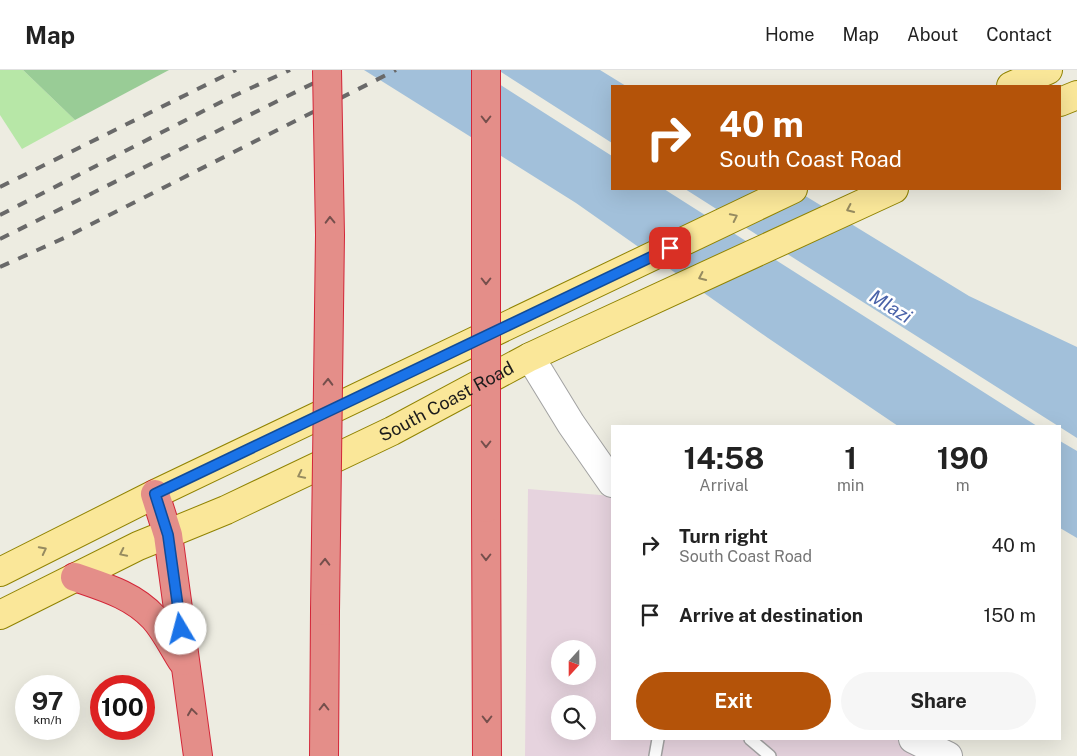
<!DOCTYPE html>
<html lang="en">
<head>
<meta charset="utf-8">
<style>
  body { margin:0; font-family:"Public Sans",sans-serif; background:#f6f6f6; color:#222; height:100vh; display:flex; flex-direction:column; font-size:19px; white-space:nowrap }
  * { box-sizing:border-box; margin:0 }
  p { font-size:16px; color:#767676 }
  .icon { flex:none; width:28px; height:28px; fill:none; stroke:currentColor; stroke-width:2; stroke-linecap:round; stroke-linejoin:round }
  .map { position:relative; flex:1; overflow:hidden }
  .sheet { position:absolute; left:611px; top:355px; width:450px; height:315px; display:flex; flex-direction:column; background:#fff; border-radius:0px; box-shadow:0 5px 20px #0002 }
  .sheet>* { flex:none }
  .guide { position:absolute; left:611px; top:15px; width:450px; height:105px; border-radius:0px; box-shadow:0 5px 20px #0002; background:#b45309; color:#fff; overflow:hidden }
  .needle { width:32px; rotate:201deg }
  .tools { position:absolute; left:551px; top:570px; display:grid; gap:10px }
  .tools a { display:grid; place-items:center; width:45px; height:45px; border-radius:50%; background:#fff; box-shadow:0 5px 20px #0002; font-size:25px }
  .speed { position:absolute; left:15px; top:605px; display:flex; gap:10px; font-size:25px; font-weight:700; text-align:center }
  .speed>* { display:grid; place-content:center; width:65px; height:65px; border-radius:50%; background:#fff; box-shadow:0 5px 20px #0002; line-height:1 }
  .speed small { font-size:12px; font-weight:400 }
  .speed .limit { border:8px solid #d22; background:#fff; color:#111 }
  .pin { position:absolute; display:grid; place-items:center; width:42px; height:42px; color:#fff; margin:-21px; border-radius:10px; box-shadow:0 2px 8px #0006 }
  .me { position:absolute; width:55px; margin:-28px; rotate:352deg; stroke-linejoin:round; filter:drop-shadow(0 0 4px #0008) }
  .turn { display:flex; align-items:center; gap:18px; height:105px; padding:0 25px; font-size:22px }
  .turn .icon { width:65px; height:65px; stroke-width:2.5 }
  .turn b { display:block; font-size:35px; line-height:42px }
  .eta { display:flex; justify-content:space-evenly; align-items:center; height:85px; text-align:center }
  .eta b { font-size:30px; font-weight:700; line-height:35px }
  .primary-button { display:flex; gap:10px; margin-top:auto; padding:10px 25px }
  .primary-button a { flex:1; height:58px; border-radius:30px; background:#b45309; color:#fff; font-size:20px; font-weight:700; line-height:58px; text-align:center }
  .primary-button a+a { background:#f6f6f6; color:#222 }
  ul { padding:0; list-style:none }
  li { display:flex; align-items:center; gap:15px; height:70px; padding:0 25px }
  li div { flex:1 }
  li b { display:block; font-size:19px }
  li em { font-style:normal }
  header { display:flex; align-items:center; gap:30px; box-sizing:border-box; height:70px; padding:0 25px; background:#fff; border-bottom:1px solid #e0e0e0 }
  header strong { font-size:24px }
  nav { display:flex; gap:28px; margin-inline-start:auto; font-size:18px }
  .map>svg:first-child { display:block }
  .industrial { fill:#e6d3de; fill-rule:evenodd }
  .grass { fill:#b7e7a7 }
  .forest { fill:#99cc96 }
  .water { fill:#a2c0da }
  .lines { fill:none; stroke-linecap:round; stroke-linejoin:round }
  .service-casing { stroke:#a2a2a2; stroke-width:14 }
  .tertiary-casing { stroke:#a2a2a2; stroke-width:30 }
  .primary-casing { stroke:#908302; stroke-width:30 }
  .motorway-casing { stroke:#d32638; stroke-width:30 }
  .service { stroke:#fff; stroke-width:11 }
  .tertiary { stroke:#fff; stroke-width:28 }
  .primary { stroke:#fae799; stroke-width:28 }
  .motorway { stroke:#e48e89; stroke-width:28 }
  .rail { stroke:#696969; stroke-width:4; stroke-dasharray:10 10; stroke-linecap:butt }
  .motorway-bridge-casing { stroke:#d32638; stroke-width:30; stroke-linecap:butt }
  .motorway-bridge { stroke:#e48e89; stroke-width:28 }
  .oneway { stroke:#754f4c }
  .oneway2 { stroke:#968b60 }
  .route-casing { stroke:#114b97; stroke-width:12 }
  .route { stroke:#1a73e8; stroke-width:9 }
  .labels { text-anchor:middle; stroke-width:5; stroke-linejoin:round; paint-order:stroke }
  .street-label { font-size:18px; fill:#1b1b1b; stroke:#fff }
  .water-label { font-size:19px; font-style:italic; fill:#4a63a9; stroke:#fff }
</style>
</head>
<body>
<header>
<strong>Map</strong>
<nav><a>Home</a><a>Map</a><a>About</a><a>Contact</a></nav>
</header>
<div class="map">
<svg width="1077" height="686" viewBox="0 0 1077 686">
  <rect width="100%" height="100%" fill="#edece1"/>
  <path class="industrial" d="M 528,419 L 612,426 L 612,669 L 910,669 L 946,686 L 525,686 ZM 560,579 L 588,579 L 588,606 L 560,606 ZM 560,634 L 588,634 L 588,661 L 560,661 Z"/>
  <path class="grass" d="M 0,0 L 23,0 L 75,50 L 22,79 L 0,45 Z"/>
  <path class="forest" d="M 23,0 L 169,0 L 75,50 Z"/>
  <g class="water">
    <path d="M 364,0 L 477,0 L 612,86 L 612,119 L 664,119 L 1037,356 L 898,356 L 768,268 L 576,133 Z"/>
    <path d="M 498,0 L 600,0 L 626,16 L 612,16 L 612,73 Z"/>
    <path d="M 685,119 L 794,119 L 969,226 L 1077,277 L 1077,368 Z"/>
    <path d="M 1060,371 L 1077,381 L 1077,468 L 1060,458 Z"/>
  </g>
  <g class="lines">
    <g class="service-casing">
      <g id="service">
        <path d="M 750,669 L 770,686"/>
        <path d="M 655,686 L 658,669"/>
      </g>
    </g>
    <g class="tertiary-casing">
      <g id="tertiary">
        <path d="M 530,287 L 571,354 L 612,413"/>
        <path d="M 913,669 L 948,686"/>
      </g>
    </g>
    <g class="primary-casing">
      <g id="primary">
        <path d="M 1011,16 L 1048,0"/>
        <path d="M 1060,32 L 1077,25"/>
        <path d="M 0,502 L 155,424 L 793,119"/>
        <path id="s1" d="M 0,545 L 138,476 L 226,440 L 392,361 L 530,287 L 575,266 L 894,119"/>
      </g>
    </g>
    <g class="motorway-casing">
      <g id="motorway">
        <path d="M 155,424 L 168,465 L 198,686"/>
        <path d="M 486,438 L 487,686"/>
        <path d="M 75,507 C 104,517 133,525 154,548 C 165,560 173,577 182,591"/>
        <path d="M 324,686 L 325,541"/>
      </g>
    </g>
    <use href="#service" class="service"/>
    <use href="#tertiary" class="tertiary"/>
    <use href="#primary" class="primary"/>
    <use href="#motorway" class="motorway"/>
    <g class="rail">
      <path d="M 0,117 L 236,0"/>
      <path d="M 0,145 L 227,29 L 290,0"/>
      <path d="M 0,169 L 340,0"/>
      <path d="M 0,197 L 64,168 L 396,0"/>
    </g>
    <g class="motorway-bridge-casing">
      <g id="motorway-bridge">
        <path d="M 486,438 L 486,0"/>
        <path d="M 325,541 L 330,165 L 327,0"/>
      </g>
    </g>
    <use href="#motorway-bridge" class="motorway-bridge"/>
  </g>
  <defs><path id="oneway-chevron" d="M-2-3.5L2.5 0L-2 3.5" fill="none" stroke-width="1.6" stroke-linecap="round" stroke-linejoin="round" transform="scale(1.25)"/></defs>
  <g class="oneway">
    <use href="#oneway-chevron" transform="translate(486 49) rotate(90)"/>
    <use href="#oneway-chevron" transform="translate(330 150) rotate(-91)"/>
    <use href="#oneway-chevron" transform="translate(486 211) rotate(90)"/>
    <use href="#oneway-chevron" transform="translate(328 312) rotate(-89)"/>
    <use href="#oneway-chevron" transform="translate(486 374) rotate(90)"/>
    <use href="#oneway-chevron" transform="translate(486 487) rotate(90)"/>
    <use href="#oneway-chevron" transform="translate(325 492) rotate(-89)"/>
    <use href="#oneway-chevron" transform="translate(324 637) rotate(-90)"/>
    <use href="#oneway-chevron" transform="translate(192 642) rotate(-98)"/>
    <use href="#oneway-chevron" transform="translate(487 649) rotate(90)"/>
  </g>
  <g class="oneway2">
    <use href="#oneway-chevron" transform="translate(850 139) rotate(155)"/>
    <use href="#oneway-chevron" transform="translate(734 147) rotate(-26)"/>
    <use href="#oneway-chevron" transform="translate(702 207) rotate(155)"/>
    <use href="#oneway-chevron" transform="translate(301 405) rotate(154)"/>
    <use href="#oneway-chevron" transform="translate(43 480) rotate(-27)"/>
    <use href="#oneway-chevron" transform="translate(123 483) rotate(154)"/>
  </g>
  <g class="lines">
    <g class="route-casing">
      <path id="route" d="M 181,559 L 168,465 L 155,424 L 670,178"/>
    </g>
    <use href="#route" class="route"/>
  </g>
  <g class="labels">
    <g class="street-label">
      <text dy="6" stroke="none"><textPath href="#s1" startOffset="495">South Coast Road</textPath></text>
    </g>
    <g class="water-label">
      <text transform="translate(891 236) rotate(32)" y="7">Mlazi</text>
    </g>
  </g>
</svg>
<div class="tools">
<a><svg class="needle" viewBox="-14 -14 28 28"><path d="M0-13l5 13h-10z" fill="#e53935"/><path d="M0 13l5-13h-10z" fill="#767676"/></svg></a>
<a><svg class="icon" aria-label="search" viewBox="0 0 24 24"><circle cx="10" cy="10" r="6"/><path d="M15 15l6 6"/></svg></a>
</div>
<div class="speed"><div>97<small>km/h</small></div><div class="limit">100</div></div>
<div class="pin" style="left:670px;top:178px;background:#d93025"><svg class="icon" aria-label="arrive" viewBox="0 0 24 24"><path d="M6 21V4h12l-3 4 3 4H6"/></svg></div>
<svg class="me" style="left:181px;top:559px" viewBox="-20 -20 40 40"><circle r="19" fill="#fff"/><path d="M0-13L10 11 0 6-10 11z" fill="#1a73e8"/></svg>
<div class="guide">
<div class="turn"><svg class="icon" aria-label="right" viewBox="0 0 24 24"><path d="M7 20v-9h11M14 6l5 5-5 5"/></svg><div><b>40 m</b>South Coast Road</div></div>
</div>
<section class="sheet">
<div class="eta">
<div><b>14:58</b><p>Arrival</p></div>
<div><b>1</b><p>min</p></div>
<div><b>190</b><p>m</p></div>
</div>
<ul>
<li><svg class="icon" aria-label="right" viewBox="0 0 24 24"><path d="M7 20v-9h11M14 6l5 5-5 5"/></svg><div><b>Turn right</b><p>South Coast Road</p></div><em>40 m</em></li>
<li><svg class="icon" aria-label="arrive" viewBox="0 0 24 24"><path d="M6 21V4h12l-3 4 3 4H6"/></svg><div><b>Arrive at destination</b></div><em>150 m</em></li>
</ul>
<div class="primary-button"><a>Exit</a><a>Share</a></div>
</section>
</div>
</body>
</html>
